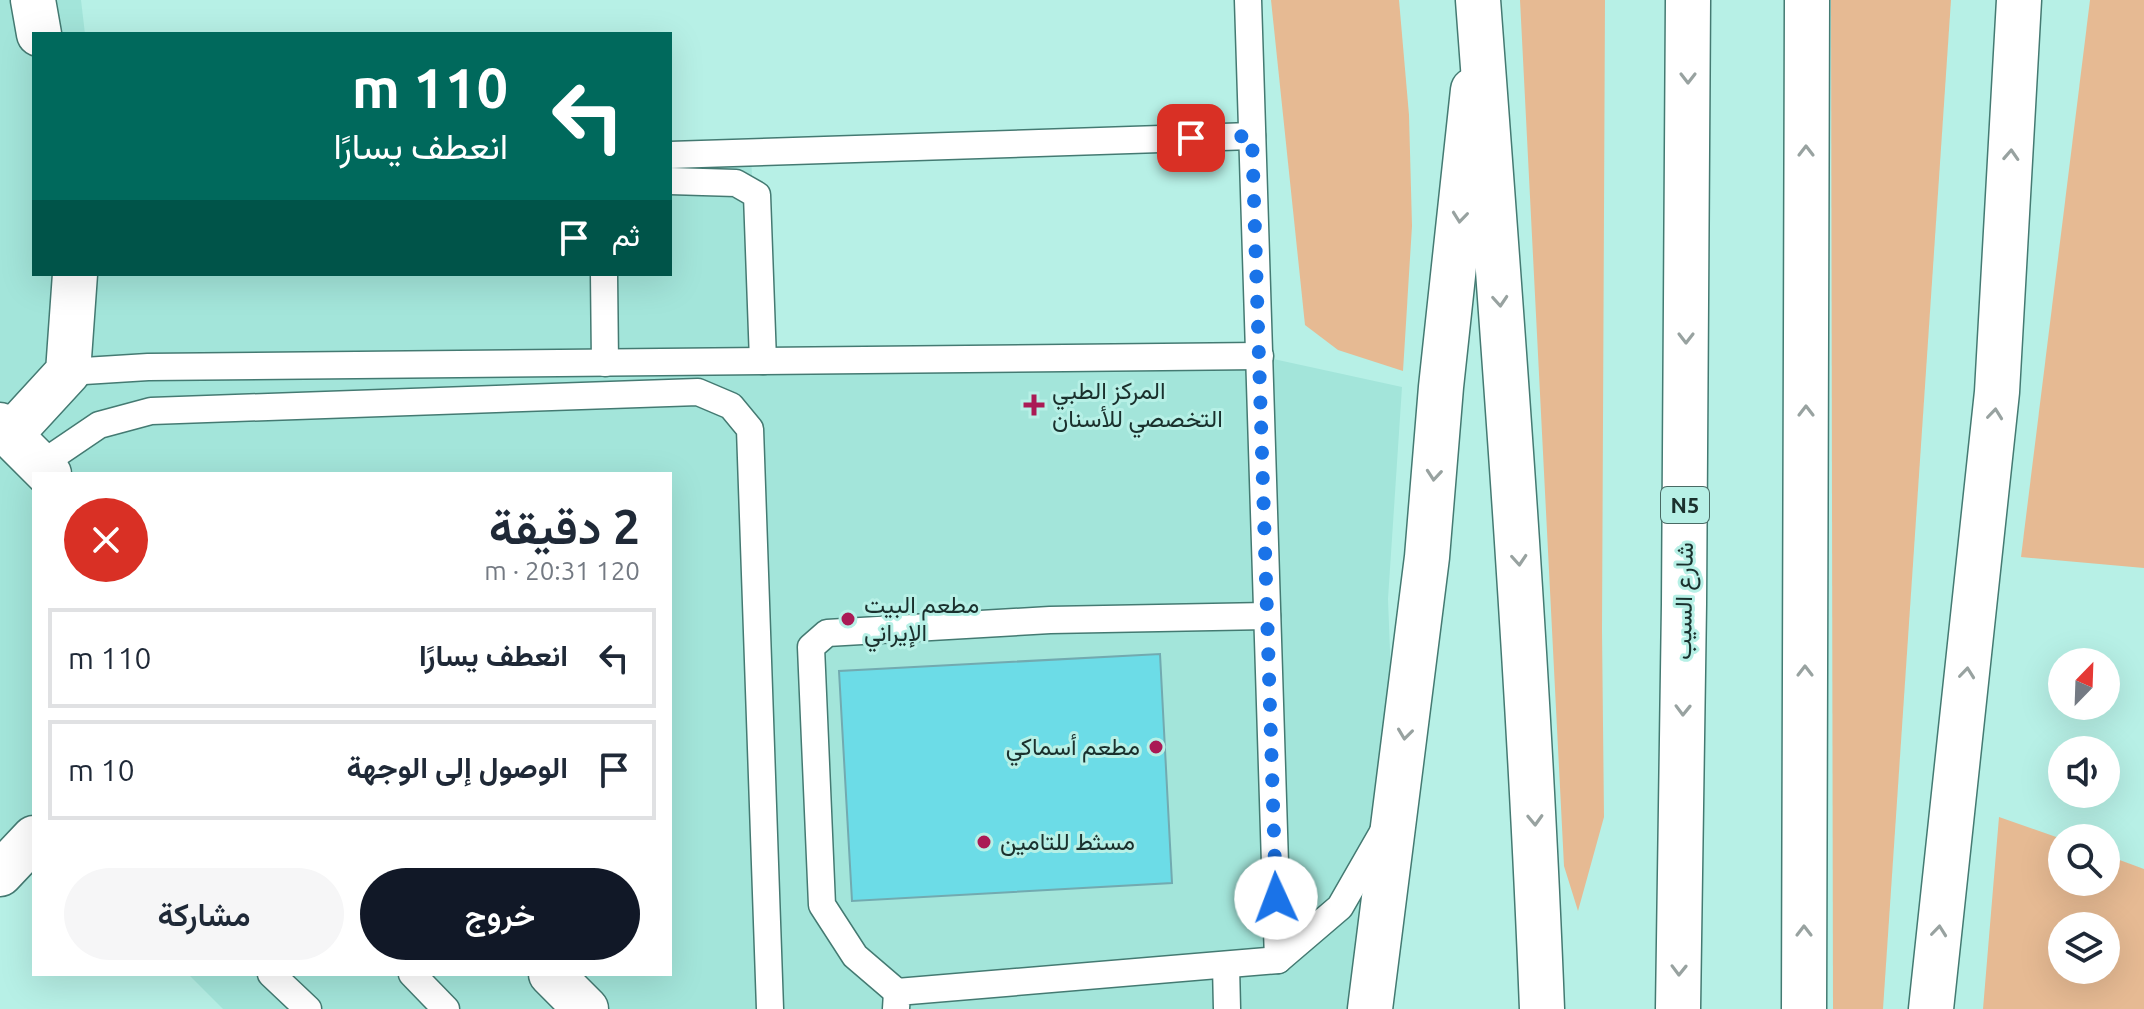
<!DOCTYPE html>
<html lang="ar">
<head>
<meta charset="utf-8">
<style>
  body { margin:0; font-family:Ubuntu,Vazirmatn,sans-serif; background:#f6f6f7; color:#1f2937; direction:rtl; height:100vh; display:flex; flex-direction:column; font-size:30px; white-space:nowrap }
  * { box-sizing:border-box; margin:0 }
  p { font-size:26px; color:#747a83 }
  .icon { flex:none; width:44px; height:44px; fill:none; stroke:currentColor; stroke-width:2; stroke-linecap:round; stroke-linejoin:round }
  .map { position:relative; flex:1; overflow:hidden; direction:ltr }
  .drawer { position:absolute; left:32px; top:472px; width:640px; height:504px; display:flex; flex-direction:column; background:#fff; border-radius:0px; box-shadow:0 8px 32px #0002; direction:rtl }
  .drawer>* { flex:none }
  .hud { position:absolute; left:32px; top:32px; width:640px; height:244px; border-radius:0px; box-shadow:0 8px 32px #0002; direction:rtl; background:#00695c; color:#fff; overflow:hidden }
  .needle { width:52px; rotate:23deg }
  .tools { position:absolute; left:2048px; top:648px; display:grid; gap:16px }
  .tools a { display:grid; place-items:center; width:72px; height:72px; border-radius:50%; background:#fff; box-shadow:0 8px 32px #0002; font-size:40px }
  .pin { position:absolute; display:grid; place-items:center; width:68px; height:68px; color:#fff; margin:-34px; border-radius:16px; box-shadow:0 4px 12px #0006 }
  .me { position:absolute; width:88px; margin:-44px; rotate:358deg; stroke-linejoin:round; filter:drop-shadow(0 0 6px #0008) }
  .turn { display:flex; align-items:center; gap:28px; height:168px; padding:0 32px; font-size:36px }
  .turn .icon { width:104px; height:104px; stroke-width:2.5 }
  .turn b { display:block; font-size:56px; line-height:68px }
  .then { display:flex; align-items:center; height:76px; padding:0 32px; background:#0003; gap:16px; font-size:30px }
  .round { display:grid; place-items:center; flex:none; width:84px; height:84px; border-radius:42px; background:#f6f6f7 }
  .headline { display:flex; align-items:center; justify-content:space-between; height:136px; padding:0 32px }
  h1 { font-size:48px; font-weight:600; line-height:60px }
  .primary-button { display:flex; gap:16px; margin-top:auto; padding:16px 32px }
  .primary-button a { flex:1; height:92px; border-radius:48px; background:#111827; color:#fff; font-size:32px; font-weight:600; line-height:92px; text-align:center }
  .primary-button a+a { background:#f6f6f7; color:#1f2937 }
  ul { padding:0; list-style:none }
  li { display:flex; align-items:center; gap:24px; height:100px; margin:0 16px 12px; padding:0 16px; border:4px solid #e0e1e3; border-radius:0px }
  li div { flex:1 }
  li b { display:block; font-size:30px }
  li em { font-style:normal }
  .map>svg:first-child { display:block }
  .built { fill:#a3e5da }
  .green { fill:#e6ba93; fill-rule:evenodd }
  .building { fill:#6cdce7; stroke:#72aab0; stroke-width:2 }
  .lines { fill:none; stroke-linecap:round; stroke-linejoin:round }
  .lane-casing { stroke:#447a72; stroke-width:29 }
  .street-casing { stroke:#447a72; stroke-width:47 }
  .secondary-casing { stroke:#447a72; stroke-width:47 }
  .highway-casing { stroke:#447a72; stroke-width:47 }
  .lane { stroke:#fff; stroke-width:26 }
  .street { stroke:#fff; stroke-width:44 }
  .secondary { stroke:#fff; stroke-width:44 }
  .highway { stroke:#fff; stroke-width:44 }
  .oneway { stroke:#98a2a0 }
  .route { stroke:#1a73e8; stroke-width:14; stroke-dasharray:0 25.2 }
  .poi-dot { fill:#aa1a55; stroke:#b7f0e6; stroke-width:3 }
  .labels { text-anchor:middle; stroke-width:6; stroke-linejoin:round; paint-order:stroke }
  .shield { fill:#b7f0e6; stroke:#496a64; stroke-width:2 }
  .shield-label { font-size:22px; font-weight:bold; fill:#1a302d }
  .poi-label { font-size:24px; fill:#1a302d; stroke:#b7f0e6; text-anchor:start }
  .street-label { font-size:24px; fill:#1a302d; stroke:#b7f0e6 }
</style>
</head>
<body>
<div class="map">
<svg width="2144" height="1009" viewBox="0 0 2144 1009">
  <rect width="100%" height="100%" fill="#b7f0e6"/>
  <path class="built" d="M 0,0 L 81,0 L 85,34 L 34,34 L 34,274 L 670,274 L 670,144 L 750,143 L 764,361 L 1260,356 L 1402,387 L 1388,599 L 1396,808 L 1370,1009 L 223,1009 L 188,974 L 670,974 L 670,474 L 34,474 L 34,838 L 0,874 Z"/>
  <g class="green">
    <path d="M 1271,0 L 1399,0 L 1409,115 L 1412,226 L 1403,371 L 1338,350 L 1305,325 Z"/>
    <path d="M 1520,0 L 1605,0 L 1602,631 L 1604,817 L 1578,911 L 1564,866 Z"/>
    <path d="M 1831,0 L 1951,0 L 1883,1009 L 1833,1009 Z"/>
    <path d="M 2090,0 L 2144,0 L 2144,568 L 2021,557 Z"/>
    <path d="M 1999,817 L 2062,839 L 2062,882 L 2106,882 L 2106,855 L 2144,869 L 2144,1009 L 1983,1009 ZM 2106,926 L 2106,970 L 2062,970 L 2062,926 Z"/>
  </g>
  <path class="building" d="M 1160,654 L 1172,883 L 852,901 L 839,671 Z"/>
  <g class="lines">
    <g class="lane-casing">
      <g id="lane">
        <path d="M 1248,0 L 1278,960"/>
        <path d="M 670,155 L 1252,136"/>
        <path d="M 670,181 L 736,183 L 757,195 L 763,361"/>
        <path d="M 604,274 L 605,363"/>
        <path d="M 68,372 L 148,367 L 1260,356"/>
        <path d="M 40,465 L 99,425 L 151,411 L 698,392 L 731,406 L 750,429 L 770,1009"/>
        <path d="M 1226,965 L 1227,1009"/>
        <path d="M 271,974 L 308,1009"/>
        <path d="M 412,974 L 446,1009"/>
        <path d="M 897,992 L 855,956 L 822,905 L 811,647 L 827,633 L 1050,620 L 1267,616"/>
        <path d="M 896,1009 L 897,992 L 1278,960 L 1340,907 L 1383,832"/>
      </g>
    </g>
    <g class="street-casing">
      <g id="street">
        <path d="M 33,0 L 39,34"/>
        <path d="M 10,435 L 68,372 L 75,274"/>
        <path d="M 0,874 L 34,838"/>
      </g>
    </g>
    <g class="secondary-casing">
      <g id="secondary">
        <path d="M 0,425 L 49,474"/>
        <path d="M 551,974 L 586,1009"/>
        <path d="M 1370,1009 L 1427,557 L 1441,387 L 1473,90"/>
      </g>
    </g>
    <g class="highway-casing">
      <g id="highway">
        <path d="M 1478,0 C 1503,336 1529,672 1542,1009"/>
        <path d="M 1678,1009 L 1684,604 L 1688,0"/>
        <path d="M 1804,1009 L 1807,0"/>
        <path d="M 1931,1009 L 1997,392 L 2019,0"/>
      </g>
    </g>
    <use href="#lane" class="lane"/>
    <use href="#street" class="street"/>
    <use href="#secondary" class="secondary"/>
    <use href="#highway" class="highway"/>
  </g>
  <defs><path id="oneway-chevron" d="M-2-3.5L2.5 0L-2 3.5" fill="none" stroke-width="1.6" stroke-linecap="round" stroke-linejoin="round" transform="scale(2)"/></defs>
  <g class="oneway">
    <use href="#oneway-chevron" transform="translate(1688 78) rotate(90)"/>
    <use href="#oneway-chevron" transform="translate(1806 151) rotate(-90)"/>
    <use href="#oneway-chevron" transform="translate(2011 155) rotate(-87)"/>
    <use href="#oneway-chevron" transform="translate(1460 217) rotate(96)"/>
    <use href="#oneway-chevron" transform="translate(1500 301) rotate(86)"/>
    <use href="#oneway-chevron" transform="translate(1686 338) rotate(90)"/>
    <use href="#oneway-chevron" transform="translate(1806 411) rotate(-90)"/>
    <use href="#oneway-chevron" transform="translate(1995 414) rotate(-84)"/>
    <use href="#oneway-chevron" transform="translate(1434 475) rotate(95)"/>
    <use href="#oneway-chevron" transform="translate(1519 560) rotate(86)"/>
    <use href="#oneway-chevron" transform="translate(1805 671) rotate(-90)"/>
    <use href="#oneway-chevron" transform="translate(1967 673) rotate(-84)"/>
    <use href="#oneway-chevron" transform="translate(1683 710) rotate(91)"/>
    <use href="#oneway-chevron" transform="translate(1405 734) rotate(97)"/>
    <use href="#oneway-chevron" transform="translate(1535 820) rotate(88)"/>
    <use href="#oneway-chevron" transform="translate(1804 931) rotate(-90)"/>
    <use href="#oneway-chevron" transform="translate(1939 931) rotate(-84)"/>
    <use href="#oneway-chevron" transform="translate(1679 970) rotate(91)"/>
  </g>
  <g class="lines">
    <path class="route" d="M 1191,138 L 1252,136 L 1276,898"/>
  </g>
  <g class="poi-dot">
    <path d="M1030 393h8v8h8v8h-8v8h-8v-8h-8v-8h8z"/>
    <circle cx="848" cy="619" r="8"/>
    <circle cx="1156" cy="747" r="8"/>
    <circle cx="984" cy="842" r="8"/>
  </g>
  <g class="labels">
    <rect class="shield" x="1661" y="487" width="48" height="36" rx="6"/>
    <g class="shield-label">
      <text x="1685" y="513">N5</text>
    </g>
    <g class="poi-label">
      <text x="1052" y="399">المركز الطبي<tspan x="1052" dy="28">التخصصي للأسنان</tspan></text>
      <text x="864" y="613">مطعم البيت<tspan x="864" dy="28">الإيراني</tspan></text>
      <text x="1140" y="755" text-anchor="end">مطعم أسماكي</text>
      <text x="1000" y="850">مسثط للتامين</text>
    </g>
    <g class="street-label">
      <text transform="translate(1684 601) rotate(-89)" y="8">شارع السيب</text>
    </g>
  </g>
</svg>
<div class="tools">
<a><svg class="needle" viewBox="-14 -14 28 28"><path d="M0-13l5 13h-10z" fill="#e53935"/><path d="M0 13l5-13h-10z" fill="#747a83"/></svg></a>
<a><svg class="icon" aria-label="sound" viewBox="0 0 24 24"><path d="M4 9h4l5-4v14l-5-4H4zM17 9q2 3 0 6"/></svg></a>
<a><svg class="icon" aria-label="search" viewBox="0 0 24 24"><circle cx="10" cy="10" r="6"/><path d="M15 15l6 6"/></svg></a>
<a><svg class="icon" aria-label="layers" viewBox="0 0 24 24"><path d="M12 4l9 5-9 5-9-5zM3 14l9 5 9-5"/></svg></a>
</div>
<div class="pin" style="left:1191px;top:138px;background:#d93025"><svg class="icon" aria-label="arrive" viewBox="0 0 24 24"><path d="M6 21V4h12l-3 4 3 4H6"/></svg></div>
<svg class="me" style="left:1276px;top:898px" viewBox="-20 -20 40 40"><circle r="19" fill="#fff"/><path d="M0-13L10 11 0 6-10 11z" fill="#1a73e8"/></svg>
<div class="hud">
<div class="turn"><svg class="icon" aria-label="left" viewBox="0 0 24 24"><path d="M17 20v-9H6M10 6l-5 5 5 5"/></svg><div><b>110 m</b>انعطف يسارًا</div></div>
<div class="then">ثم<svg class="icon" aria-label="arrive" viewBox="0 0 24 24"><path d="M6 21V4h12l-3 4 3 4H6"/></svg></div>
</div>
<section class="drawer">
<div class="headline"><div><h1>2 دقيقة</h1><p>120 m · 20:31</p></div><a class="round" style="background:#d93025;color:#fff"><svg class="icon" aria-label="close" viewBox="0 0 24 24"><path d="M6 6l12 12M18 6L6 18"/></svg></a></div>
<ul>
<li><svg class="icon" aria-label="left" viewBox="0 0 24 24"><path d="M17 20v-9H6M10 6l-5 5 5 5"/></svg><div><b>انعطف يسارًا</b></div><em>110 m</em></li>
<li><svg class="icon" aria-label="arrive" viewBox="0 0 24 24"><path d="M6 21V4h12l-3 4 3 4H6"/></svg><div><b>الوصول إلى الوجهة</b></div><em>10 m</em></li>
</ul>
<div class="primary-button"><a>خروج</a><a>مشاركة</a></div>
</section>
</div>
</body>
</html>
